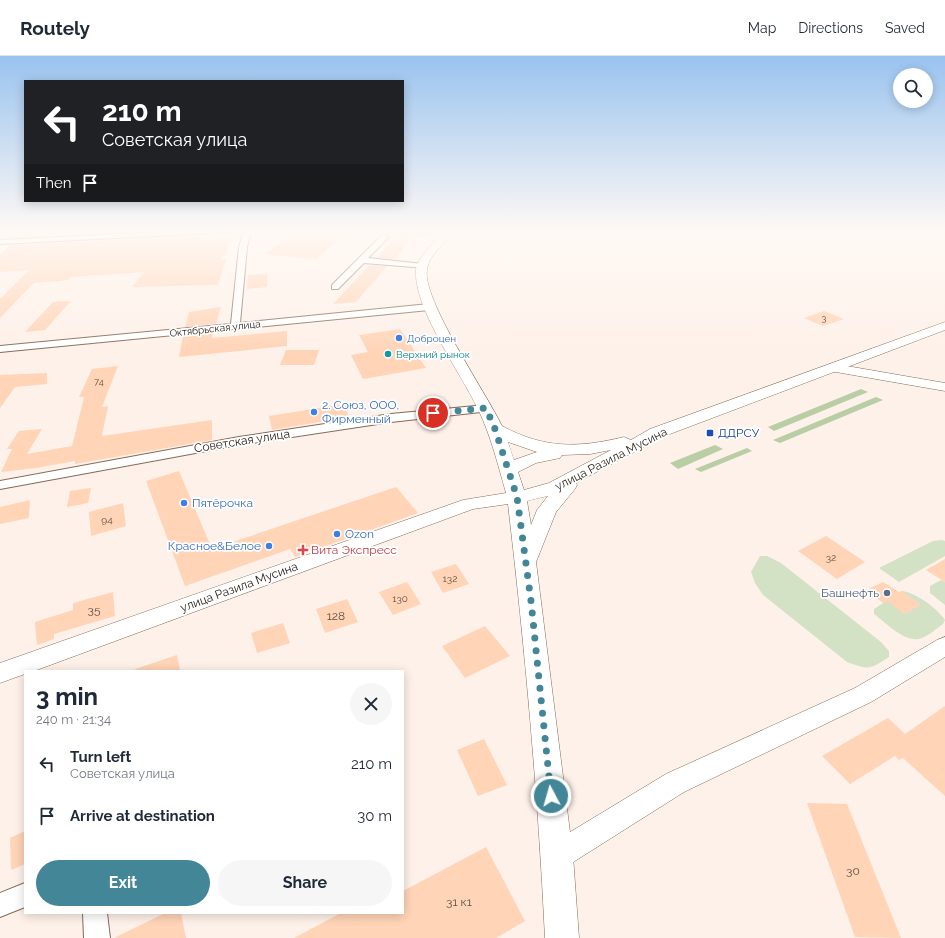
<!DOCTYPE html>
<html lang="en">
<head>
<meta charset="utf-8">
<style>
  body { margin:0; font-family:Raleway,sans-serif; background:#f6f6f7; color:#1f2937; height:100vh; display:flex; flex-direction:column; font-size:15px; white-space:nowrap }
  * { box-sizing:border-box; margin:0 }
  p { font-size:13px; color:#747a83 }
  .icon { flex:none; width:22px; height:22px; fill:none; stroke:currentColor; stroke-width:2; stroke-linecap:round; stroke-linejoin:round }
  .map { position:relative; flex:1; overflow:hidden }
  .panel { position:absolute; left:24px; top:614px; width:380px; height:244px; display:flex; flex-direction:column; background:#fff; border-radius:0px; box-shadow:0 2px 10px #0003 }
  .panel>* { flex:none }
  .top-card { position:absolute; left:24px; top:24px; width:380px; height:122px; border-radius:0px; box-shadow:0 2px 10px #0003; background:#202124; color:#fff; overflow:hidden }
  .fabs { position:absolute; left:893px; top:12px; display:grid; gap:8px }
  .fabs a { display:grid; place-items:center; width:40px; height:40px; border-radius:50%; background:#fff; box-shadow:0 2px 10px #0003; font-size:20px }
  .pin { position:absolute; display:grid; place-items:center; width:34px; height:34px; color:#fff; margin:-17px; border:2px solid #fff; border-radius:50%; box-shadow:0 1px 4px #0007 }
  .me { position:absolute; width:44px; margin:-22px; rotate:354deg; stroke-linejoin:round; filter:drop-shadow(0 0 3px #0008) }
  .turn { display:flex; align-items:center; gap:14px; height:84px; padding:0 12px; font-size:18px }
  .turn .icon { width:52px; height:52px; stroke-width:2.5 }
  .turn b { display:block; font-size:28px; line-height:34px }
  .then { display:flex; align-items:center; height:38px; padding:0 12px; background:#0003; gap:8px; font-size:15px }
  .round { display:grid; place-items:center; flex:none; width:42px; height:42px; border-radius:21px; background:#f6f6f7 }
  .overview { display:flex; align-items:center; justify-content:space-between; height:68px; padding:0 12px }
  h1 { font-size:24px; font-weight:700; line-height:30px }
  .action { display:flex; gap:8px; margin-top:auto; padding:8px 12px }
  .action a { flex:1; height:46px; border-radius:24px; background:#438697; color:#fff; font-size:16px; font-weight:700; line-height:46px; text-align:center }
  .action a+a { background:#f6f6f7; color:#1f2937 }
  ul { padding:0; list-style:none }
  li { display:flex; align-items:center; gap:12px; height:52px; padding:0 12px }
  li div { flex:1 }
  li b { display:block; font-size:15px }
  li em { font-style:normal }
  header { display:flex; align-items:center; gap:24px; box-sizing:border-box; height:56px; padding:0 20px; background:#fff; border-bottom:1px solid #e0e1e3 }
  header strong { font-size:19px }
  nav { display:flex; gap:22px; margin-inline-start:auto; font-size:14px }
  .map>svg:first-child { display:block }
  .green { fill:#d3e2c5 }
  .forest { fill:#b9cea4 }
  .building { fill:#ffd4b7 }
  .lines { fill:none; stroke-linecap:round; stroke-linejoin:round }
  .minor-casing { stroke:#866b58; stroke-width:2 }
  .tertiary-casing { stroke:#866b58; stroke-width:1 }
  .secondary-casing { stroke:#866b58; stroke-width:1 }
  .minor { fill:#fff; fill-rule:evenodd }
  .tertiary { fill:#fff; fill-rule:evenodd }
  .secondary { fill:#fff; fill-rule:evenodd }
  .route { stroke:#438697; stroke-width:7; stroke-dasharray:0 12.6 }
  .shop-dot { fill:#3f7fe0; stroke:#fff; stroke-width:1.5 }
  .culture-dot { fill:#0f9aa8; stroke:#fff; stroke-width:1.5 }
  .transit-dot { fill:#1a4fb4; stroke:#fff; stroke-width:1.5 }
  .health-dot { fill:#e0444e; stroke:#fff; stroke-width:1.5 }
  .service-dot { fill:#5c6f8a; stroke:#fff; stroke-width:1.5 }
  .labels { text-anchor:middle; stroke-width:3.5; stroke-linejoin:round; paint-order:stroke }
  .far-number-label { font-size:9px; fill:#614e40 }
  .far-street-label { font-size:10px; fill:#2c2119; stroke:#fff }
  .far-shop-label { font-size:10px; fill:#366cbe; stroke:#fff; text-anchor:start }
  .far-culture-label { font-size:10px; fill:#0d838f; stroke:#fff; text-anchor:start }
  .number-label { font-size:10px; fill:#614e40 }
  .shop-label { font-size:12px; fill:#366cbe; stroke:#fff; text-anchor:start }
  .transit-label { font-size:12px; fill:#164399; stroke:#fff; text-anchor:start }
  .street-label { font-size:12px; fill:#2c2119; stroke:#fff }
  .health-label { font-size:12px; fill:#be3a42; stroke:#fff; text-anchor:start }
  .service-label { font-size:12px; fill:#4e5e75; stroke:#fff; text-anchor:end }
  .near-number-label { font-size:12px; fill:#614e40 }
</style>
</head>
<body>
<header>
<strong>Routely</strong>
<nav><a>Map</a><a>Directions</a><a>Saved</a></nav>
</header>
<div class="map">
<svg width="945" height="882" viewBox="0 0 945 882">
  <rect width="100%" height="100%" fill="#fef1e9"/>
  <g class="green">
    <path d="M 942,484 L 945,485 L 945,500 L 899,526 L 879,512 L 933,485 Z"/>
    <path d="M 760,500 L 767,500 L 781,507 L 881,586 L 889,595 L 889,601 C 869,614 869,614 847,606 L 763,539 L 755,527 L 751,516 Z"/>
    <path d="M 941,524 L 945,526 L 945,549 L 930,537 L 930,530 Z"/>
    <path d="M 902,535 C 916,537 936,551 945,564 L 943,568 C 936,573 927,581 919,583 C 904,586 885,566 874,558 L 874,553 Z"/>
  </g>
  <g class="forest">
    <path d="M 394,174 L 434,174 L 428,181 L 391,179 Z"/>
    <path d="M 861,333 L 868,336 L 774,375 L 768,371 Z"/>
    <path d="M 876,341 L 883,344 L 780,387 L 773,384 Z"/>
    <path d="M 715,389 L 723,393 L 678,413 L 670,407 Z"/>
    <path d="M 747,392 L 752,395 L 701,416 L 695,413 Z"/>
  </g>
  <g class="building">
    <path d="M 62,174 L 171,174 L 17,182 L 21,177 Z"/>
    <path d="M 299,174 L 350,174 L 316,203 L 264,198 Z"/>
    <path d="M 234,178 L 221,204 L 226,203 L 218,229 L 132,231 L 144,216 L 71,221 L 69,224 L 34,227 L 0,262 L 0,243 L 29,214 L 0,216 L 0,199 L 10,189 Z"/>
    <path d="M 397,180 L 413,181 L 394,203 L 377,202 Z"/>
    <path d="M 370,209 L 387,210 L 356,246 L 333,248 Z"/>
    <path d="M 267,218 L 267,231 L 247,233 L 248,219 Z"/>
    <path d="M 71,245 L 45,274 L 25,276 L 53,246 Z"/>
    <path d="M 221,251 L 216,268 L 185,271 L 189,256 Z"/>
    <path d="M 824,255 L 844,263 L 823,270 L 804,262 Z"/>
    <path d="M 400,273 L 426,312 L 363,323 L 351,299 L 368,296 L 359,279 Z"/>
    <path d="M 287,275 L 287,290 L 179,301 L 183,280 L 213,277 L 212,282 Z"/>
    <path d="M 286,294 L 319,294 L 314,309 L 280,309 Z"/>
    <path d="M 118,310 L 102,351 L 108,350 L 102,380 L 212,364 L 212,384 L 75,408 L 75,405 L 36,412 L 1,416 L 12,393 L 7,393 L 19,375 L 42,373 L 27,398 L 72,390 L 84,341 L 79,341 L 92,313 Z"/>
    <path d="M 47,317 L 47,328 L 15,331 L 0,352 L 0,319 Z"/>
    <path d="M 344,348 L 349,361 L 272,374 L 269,360 Z"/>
    <path d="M 179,415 L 212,493 L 396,431 L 418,457 L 295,501 L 290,493 L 185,530 L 146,425 Z"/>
    <path d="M 91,432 L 88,447 L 67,451 L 70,435 Z"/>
    <path d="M 30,444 L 29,462 L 0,468 L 0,451 Z"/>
    <path d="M 123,447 L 126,470 L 91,480 L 89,456 Z"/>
    <path d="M 826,480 L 865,506 L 837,523 L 798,495 Z"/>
    <path d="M 945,503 L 945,526 L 926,514 Z"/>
    <path d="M 456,508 L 469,528 L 443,537 L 431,516 Z"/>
    <path d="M 407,526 L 421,548 L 393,559 L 379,536 Z"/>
    <path d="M 883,526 L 899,536 L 902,535 L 921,549 L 904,558 L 887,545 L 883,547 L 866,534 Z"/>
    <path d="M 113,536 L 115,560 L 54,578 L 54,583 L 37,589 L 35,566 L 73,554 L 73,547 Z"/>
    <path d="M 347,543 L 358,566 L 325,577 L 316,553 Z"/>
    <path d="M 283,567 L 290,587 L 257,597 L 251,577 Z"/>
    <path d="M 485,570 L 510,600 L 465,622 L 442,590 Z"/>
    <path d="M 177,599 L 180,615 L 136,615 L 135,613 Z"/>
    <path d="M 945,650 L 945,740 L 903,702 L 899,704 L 895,700 L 850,728 L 822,700 L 888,662 L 905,678 Z"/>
    <path d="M 484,683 L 507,729 L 478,740 L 457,694 Z"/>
    <path d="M 807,747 L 847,748 L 901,882 L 855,881 Z"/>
    <path d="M 25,775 L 25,808 L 11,814 L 10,782 Z"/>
    <path d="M 486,791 L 525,865 L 496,882 L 294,882 L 341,857 L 403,857 L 403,835 Z"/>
    <path d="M 165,857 L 181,857 L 186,882 L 114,882 Z"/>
  </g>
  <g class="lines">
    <g class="minor-casing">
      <g id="minor">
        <path d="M 195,174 L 236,174 L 232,176 L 0,188 L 0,184 Z"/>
        <path d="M 244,174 L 251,174 L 247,191 L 240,267 L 429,248 L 434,251 L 429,254 L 0,296 L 0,290 L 231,268 L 239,191 Z"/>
        <path d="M 382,179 L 389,181 L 368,202 L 423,208 L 427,210 L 426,212 L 364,207 L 338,233 L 332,233 L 332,229 Z"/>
        <path d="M 486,349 L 492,353 L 490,355 L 391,366 L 239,389 L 0,433 L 0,425 L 239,381 L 391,358 Z"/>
        <path d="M 25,827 L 25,851 L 0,861 L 0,837 Z"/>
        <path d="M 83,857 L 107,857 L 110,882 L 84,882 Z"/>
      </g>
    </g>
    <g class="tertiary-casing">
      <g id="tertiary">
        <path d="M 835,308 L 945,327 L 945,335 L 830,315 L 829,312 Z"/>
        <path d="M 945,581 L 945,601 L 871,646 L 684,736 L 567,810 L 557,814 L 547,810 L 543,800 L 547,790 L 666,718 L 855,632 L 937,584 Z"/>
      </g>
    </g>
    <g class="secondary-casing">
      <path id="secondary" d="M 446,174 L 456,174 C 447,186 429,198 427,213 C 421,242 487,338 502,370 C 545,393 578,392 624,381 L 631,384 L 650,373 L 945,266 L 945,274 L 662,381 L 576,427 L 577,429 L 575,433 L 556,456 L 536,506 L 573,800 L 579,882 L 545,882 C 538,737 525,592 508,448 L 473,453 L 34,615 L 25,615 L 25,618 L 0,627 L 0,607 L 463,444 L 506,437 C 498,409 491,380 478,353 C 461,317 414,253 416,215 C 416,202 437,183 446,174 ZM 508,386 L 537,396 L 514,404 ZM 611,394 L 549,427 L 524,434 L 518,416 L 536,407 L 560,402 L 562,399 L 590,398 ZM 548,440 L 537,454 L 531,469 L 527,445 Z"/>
    </g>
    <use href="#minor" class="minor"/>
    <use href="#tertiary" class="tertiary"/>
    <use href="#secondary" class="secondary"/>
  </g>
  <linearGradient id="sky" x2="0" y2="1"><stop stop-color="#99c3ef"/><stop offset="0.59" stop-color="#fff9f5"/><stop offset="1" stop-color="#fff9f5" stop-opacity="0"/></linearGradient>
  <rect width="945" height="297" fill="url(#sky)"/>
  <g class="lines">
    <path class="route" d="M 433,357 L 486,352 L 495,373 L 517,441 L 531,545 L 551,740"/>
  </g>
  <g class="shop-dot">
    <circle cx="399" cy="282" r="4"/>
    <circle cx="314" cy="356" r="4"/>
    <circle cx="184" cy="447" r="4"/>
    <circle cx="337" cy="478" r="4"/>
    <circle cx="269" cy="490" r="4"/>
  </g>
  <circle class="culture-dot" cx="388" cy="298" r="4"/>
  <rect class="transit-dot" x="706" y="373" width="8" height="8" rx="2"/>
  <path class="health-dot" d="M301 488h4v4h4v4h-4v4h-4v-4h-4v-4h4z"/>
  <circle class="service-dot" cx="887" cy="537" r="4"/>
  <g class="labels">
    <g class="far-number-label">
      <text x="824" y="265">3</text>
      <text x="99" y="329">74</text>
    </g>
    <g class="far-street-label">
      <text transform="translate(215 272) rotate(-6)" y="4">Октябрьская улица</text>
    </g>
    <g class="far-shop-label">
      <text x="407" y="286">Доброцен</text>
    </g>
    <g class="far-culture-label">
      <text x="396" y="302">Верхний рынок</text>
    </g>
    <g class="number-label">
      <text x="107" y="467">94</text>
      <text x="831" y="505">32</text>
      <text x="450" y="526">132</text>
      <text x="400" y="546">130</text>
    </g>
    <g class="shop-label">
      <text x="322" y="353">2. Союз, ООО,<tspan x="322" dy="14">Фирменный</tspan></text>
      <text x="192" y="451">Пятёрочка</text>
      <text x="345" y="482">Ozon</text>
      <text x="261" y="494" text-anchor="end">Красное&amp;Белое</text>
    </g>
    <g class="transit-label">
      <text x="718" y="381">ДДРСУ</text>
    </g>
    <g class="street-label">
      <text transform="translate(242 385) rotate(-9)" y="4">Советская улица</text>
      <text transform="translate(611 403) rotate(-27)" y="4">улица Разила Мусина</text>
      <text transform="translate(239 531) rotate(-20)" y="4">улица Разила Мусина</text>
    </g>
    <g class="health-label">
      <text x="311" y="498">Вита Экспресс</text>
    </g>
    <g class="service-label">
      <text x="879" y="541">Башнефть</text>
    </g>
    <g class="near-number-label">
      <text x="94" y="558">35</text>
      <text x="336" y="564">128</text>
      <text x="853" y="819">30</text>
      <text x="459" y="850">31 к1</text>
    </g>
  </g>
</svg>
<div class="fabs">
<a><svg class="icon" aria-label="search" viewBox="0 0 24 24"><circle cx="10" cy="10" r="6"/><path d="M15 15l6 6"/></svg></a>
</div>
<div class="pin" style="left:433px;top:357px;background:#d93025"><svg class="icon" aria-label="arrive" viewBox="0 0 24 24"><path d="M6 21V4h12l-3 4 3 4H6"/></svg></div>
<svg class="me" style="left:551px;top:740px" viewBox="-20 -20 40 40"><circle r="17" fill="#438697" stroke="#fff" stroke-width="3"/><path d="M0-11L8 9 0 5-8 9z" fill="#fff"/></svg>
<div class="top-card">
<div class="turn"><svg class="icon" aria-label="left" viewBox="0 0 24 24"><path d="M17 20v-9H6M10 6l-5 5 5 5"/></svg><div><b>210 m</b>Советская улица</div></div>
<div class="then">Then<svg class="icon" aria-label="arrive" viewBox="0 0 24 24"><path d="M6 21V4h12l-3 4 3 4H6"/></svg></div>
</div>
<section class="panel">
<div class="overview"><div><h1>3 min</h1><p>240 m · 21:34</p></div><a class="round"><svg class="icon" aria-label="close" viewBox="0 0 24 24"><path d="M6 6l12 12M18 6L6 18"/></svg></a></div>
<ul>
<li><svg class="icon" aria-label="left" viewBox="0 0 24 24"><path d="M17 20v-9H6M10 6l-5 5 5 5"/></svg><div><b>Turn left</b><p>Советская улица</p></div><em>210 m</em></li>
<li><svg class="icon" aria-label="arrive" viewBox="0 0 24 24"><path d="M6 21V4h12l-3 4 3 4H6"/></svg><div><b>Arrive at destination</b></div><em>30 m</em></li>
</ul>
<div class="action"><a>Exit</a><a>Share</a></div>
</section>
</div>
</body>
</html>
